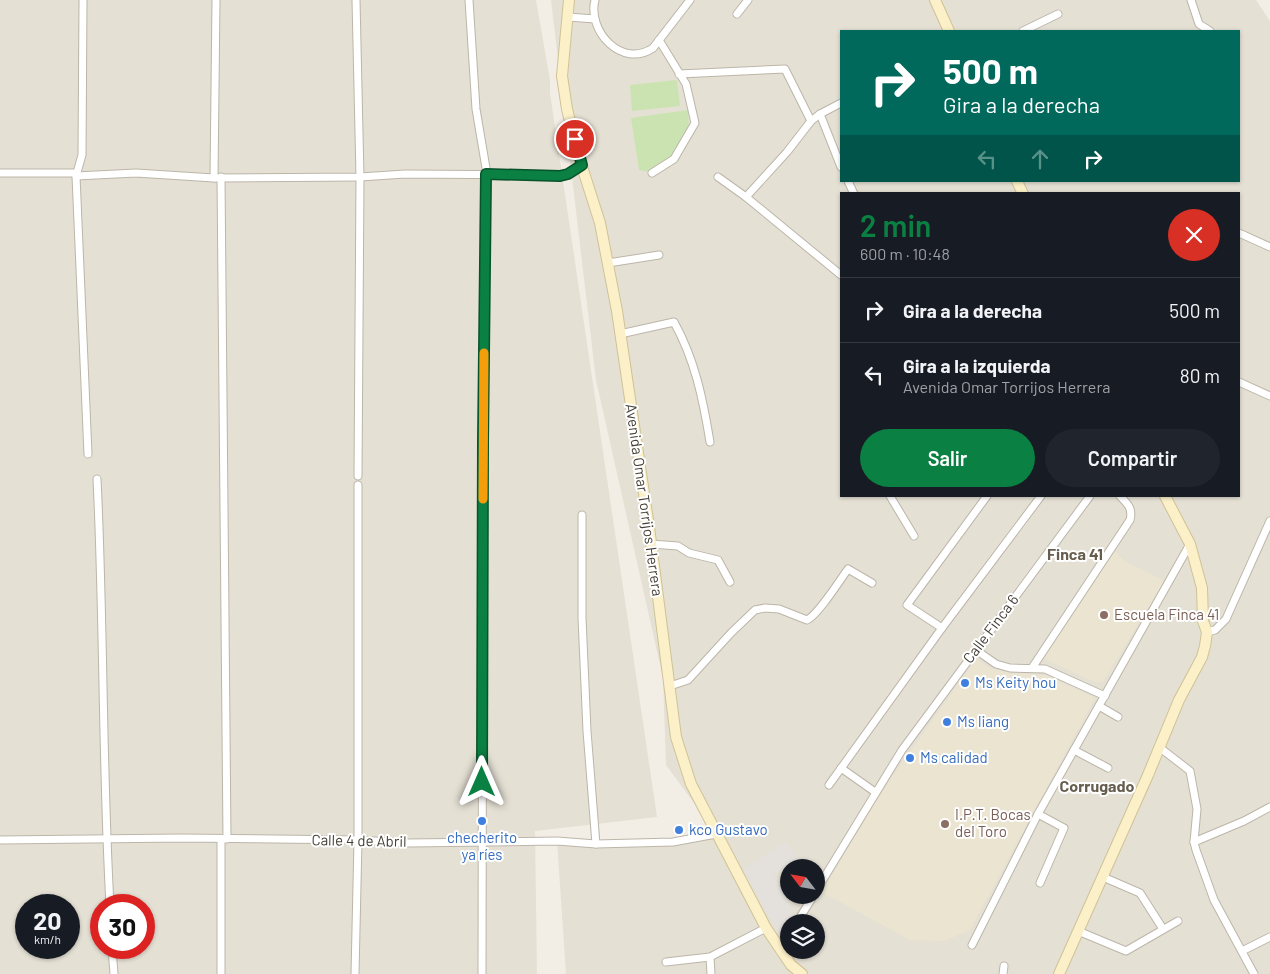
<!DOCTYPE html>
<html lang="es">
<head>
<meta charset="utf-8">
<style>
  body { margin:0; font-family:Barlow,sans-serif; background:#20242c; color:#f1f3f6; height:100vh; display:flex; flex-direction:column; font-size:19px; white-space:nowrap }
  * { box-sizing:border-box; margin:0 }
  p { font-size:16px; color:#9ea1a6 }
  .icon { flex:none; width:28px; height:28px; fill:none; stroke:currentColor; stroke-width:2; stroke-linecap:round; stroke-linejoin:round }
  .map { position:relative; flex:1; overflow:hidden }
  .side { position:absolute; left:840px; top:192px; width:400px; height:305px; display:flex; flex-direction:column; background:#171b24; border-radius:0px; box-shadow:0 1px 4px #0004 }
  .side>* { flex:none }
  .banner { position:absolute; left:840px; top:30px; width:400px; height:152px; border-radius:0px; box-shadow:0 1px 4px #0004; background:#00695c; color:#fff; overflow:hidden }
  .needle { width:32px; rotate:301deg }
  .controls { position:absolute; left:780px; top:859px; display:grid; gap:10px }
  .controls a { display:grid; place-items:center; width:45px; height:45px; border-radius:50%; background:#171b24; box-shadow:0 1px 4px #0004; font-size:25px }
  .speed { position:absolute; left:15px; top:894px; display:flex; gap:10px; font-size:25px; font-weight:700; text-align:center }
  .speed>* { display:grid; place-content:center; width:65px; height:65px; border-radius:50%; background:#171b24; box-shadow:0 1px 4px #0004; line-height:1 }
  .speed small { font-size:12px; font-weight:400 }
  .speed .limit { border:8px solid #d22; background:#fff; color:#111 }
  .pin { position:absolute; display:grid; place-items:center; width:42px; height:42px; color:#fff; margin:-21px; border:2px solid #fff; border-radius:50%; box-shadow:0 1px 5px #0007 }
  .me { position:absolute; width:55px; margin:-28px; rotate:0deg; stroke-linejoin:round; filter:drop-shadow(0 0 4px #0008) }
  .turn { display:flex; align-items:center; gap:18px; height:105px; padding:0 20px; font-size:22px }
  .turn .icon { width:65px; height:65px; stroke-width:2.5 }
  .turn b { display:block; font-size:35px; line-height:42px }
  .lanes { display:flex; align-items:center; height:48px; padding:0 20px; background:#0003; justify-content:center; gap:25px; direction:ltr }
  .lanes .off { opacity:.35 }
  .round { display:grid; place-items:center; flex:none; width:52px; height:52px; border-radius:26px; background:#20242c }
  .head { display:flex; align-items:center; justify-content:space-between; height:85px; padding:0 20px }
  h1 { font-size:30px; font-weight:600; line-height:38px; color:#0b8043 }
  .primary-button { display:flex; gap:10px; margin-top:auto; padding:10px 20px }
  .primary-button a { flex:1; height:58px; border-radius:30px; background:#0b8043; color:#fff; font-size:20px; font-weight:600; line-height:58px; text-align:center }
  .primary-button a+a { background:#20242c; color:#f1f3f6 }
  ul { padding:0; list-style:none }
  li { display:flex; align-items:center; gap:15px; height:65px; padding:0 20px; border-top:1px solid #363941 }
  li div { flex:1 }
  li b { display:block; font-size:19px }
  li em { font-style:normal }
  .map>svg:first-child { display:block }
  .residential { fill:#e5e0d4; fill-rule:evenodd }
  .industrial { fill:#e4e0db }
  .education { fill:#eae4d1 }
  .green { fill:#cbe3b1 }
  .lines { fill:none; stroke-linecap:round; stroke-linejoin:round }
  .street-casing { stroke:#bcb6a9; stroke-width:9 }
  .secondary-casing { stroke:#cfc298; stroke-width:12 }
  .street { stroke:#fff; stroke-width:7 }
  .secondary { stroke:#fbf0c7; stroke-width:10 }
  .route-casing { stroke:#07532c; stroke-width:12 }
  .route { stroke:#0b8043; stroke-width:9 }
  .slow { stroke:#f59e0b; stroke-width:9 }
  .education-dot { fill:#8d6e63; stroke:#fff; stroke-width:2 }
  .shop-dot { fill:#3f7fe0; stroke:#fff; stroke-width:2 }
  .labels { text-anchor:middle; stroke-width:4; stroke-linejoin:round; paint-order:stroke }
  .street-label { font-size:15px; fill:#443f36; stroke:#fff }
  .education-label { font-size:15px; fill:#785e54; stroke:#fff; text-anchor:start }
  .shop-label { font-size:15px; fill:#366cbe; stroke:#fff; text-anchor:start }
  .neighbourhood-label { font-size:16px; font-weight:bold; fill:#665d4e; stroke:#fff }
</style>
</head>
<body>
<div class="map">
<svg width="1270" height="974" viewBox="0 0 1270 974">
  <rect width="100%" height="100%" fill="#f2eee6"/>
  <g class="residential">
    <path d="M 0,0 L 536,0 L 550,80 L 550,93 L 657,817 L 535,831 L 537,974 L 0,974 ZM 26,905 L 69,905 L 69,948 L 26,948 ZM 101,905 L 144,905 L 144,948 L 101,948 Z"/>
    <path d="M 551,0 L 1256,0 L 1270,21 L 1270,974 L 566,974 L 557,841 L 654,843 L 716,833 L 666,765 L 663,678 L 596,380 ZM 841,31 L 1239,31 L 1239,181 L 841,181 ZM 841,194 L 1239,194 L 1239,496 L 841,496 ZM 789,868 L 816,868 L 816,895 L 789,895 ZM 789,922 L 816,922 L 816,950 L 789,950 Z"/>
  </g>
  <path class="industrial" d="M 785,841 L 799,858 L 773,875 L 796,917 L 793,922 L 789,922 L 787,931 L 783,934 L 778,933 L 743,869 Z"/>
  <g class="education">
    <path d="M 1113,549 L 1126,562 L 1163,580 L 1163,583 L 1103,682 L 1095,682 L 1040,657 Z"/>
    <path d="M 976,659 L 990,668 L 1011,673 L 1045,675 L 1095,698 L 970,930 L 944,941 L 910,940 L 822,892 L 881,793 Z"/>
  </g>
  <g class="green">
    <path d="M 677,80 L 680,106 L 632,111 L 630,85 Z"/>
    <path d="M 688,110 L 689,129 L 672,157 L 649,172 L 639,170 L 631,118 Z"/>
  </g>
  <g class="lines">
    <g class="street-casing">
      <g id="street">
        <path d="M 83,0 L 82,155 L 76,176 L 88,454"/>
        <path d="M 356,0 L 360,177 L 358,476"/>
        <path d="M 469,0 L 476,109 L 487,174 L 483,442 L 482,974"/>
        <path d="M 595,0 C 587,31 622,69 653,48 L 690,0"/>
        <path d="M 1191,0 L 1199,24 L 1210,31"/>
        <path d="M 737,14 L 748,0"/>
        <path d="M 568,17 L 595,19"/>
        <path d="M 1023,31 L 1058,14"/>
        <path d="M 679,74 L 785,69 L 811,121"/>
        <path d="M 820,114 L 841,167"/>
        <path d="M 0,173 L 76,173 L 76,176 L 136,173 L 214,178 L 360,177 L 405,174 L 560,175 L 568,174 L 582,165"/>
        <path d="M 652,173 L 674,159 L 695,123 L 686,84 L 659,40"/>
        <path d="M 718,177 L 746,197 L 841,275"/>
        <path d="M 214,178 L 216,0"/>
        <path d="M 848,181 L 854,194"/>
        <path d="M 746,197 L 787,152 L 811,121 L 820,114 L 841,103"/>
        <path d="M 1239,233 L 1270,247"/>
        <path d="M 608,263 L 659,255"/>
        <path d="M 620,334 L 674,322 C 695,360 703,399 710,442"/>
        <path d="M 1239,382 L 1270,396"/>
        <path d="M 97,479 C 104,621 102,763 110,905"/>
        <path d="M 890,496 L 914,536"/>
        <path d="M 582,515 L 582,618 L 587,731 L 596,844"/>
        <path d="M 651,544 L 678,546 L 689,553 L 718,560 L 730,582"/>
        <path d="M 942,628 L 907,605 L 987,496"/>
        <path d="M 1207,632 L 1215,630 L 1226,619 L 1270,521"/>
        <path d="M 976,650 L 996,664 L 1010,668 L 1045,669 L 1105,696"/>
        <path d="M 1032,668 L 1130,520 C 1133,509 1128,504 1120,496"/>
        <path d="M 670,686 L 688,680 L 731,633 L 755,610 L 765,608 L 779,609 L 807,620 C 818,615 840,580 848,569 L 872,583"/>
        <path d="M 1099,706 L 1118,717"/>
        <path d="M 1159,747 L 1190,771 L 1197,809 L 1194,842 L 1196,850 L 1214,900 L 1254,974"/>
        <path d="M 1074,750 L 1108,768"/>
        <path d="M 841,768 L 875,792"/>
        <path d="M 829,785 L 942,628 L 1041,496"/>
        <path d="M 1038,814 L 1064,828 L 1040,883"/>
        <path d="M 0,840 L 181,838 L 358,840 L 408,843 L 557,841 L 596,844 L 673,842 L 716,834"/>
        <path d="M 1194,842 L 1244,821 L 1270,807"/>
        <path d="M 1103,877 L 1140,893 L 1163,929"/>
        <path d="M 816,891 L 902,750 L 1090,496"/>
        <path d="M 797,922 L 814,895"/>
        <path d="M 1078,931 L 1126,951 L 1178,921"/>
        <path d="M 972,945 L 1038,814 L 1190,544"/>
        <path d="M 112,948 L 114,974"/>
        <path d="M 780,951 L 789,937"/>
        <path d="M 1242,951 L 1270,937"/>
        <path d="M 710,957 L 711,974"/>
        <path d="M 666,962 L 710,957 L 766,928"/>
        <path d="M 221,974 L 221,839 L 227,839 L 221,177"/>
        <path d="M 355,974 L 358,840 L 358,485"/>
        <path d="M 1003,974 L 1004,966"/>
      </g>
    </g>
    <g class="secondary-casing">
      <g id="secondary">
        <path d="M 569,0 L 562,76 L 567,109 L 578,154 L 600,223 L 617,311 L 649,527 L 676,737 L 691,784 L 766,928 L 791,965 L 802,974"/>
        <path d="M 935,0 L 949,31"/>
        <path d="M 1017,181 L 1023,194"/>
        <path d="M 1059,974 L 1148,775 L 1179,700 L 1202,657 L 1205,646 L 1207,632 L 1203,621 L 1202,588 L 1190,544 L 1165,496"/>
      </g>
    </g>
    <use href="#street" class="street"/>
    <use href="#secondary" class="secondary"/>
  </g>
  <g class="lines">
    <g class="route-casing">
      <path id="route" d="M 482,782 L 483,442 L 486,174 L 560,176 L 568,174 L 582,165 L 575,139"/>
    </g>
    <use href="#route" class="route"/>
    <path class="slow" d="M 483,499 L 484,353"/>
  </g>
  <g class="education-dot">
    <circle cx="1104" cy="615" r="5"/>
    <circle cx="945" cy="824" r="5"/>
  </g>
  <g class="shop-dot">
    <circle cx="965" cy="683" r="5"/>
    <circle cx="947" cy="722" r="5"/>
    <circle cx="910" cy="758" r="5"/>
    <circle cx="482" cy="821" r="5"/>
    <circle cx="679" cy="830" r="5"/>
  </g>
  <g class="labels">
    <g class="street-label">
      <text transform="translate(644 500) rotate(82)" y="5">Avenida Omar Torrijos Herrera</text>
      <text transform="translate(991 629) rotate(-53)" y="5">Calle Finca 6</text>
      <text transform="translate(359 841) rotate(1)" y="5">Calle 4 de Abril</text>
    </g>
    <g class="education-label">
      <text x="1114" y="620">Escuela Finca 41</text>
      <text x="955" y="820">I.P.T. Bocas<tspan x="955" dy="17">del Toro</tspan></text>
    </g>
    <g class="shop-label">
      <text x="975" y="688">Ms Keity hou</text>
      <text x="957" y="727">Ms liang</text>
      <text x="920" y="763">Ms calidad</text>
      <text x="689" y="835">kco Gustavo</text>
      <text x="482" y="843" text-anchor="middle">checherito<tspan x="482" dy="17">ya ríes</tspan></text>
    </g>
    <g class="neighbourhood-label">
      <text x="1075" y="560">Finca 41</text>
      <text x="1097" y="792">Corrugado</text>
    </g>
  </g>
</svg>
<div class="controls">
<a><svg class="needle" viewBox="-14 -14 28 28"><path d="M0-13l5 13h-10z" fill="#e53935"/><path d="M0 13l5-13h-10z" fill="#9ea1a6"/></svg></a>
<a><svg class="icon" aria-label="layers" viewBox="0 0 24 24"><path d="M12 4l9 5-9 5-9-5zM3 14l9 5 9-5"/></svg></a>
</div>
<div class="speed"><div>20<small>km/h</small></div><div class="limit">30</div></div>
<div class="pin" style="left:575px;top:139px;background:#d93025"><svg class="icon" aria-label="arrive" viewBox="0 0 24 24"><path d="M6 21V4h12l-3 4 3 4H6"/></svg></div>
<svg class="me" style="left:482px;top:782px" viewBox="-20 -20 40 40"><path d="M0-17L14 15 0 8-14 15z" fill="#0b8043" stroke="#fff" stroke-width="4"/></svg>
<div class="banner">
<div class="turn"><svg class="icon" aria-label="right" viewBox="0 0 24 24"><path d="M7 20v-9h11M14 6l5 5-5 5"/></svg><div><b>500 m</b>Gira a la derecha</div></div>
<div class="lanes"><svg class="icon off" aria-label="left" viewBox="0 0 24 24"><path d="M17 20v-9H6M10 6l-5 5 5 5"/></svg><svg class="icon off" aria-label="ahead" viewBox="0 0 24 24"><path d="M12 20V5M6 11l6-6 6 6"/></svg><svg class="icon" aria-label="right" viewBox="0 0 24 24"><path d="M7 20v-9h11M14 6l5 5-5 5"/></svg></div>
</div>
<section class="side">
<div class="head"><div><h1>2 min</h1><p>600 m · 10:48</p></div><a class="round" style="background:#d93025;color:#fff"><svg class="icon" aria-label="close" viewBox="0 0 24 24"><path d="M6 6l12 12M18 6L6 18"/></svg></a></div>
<ul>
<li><svg class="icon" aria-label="right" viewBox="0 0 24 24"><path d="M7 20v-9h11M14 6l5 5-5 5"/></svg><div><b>Gira a la derecha</b></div><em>500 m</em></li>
<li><svg class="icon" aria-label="left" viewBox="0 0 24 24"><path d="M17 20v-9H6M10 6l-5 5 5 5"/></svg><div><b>Gira a la izquierda</b><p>Avenida Omar Torrijos Herrera</p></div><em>80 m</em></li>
</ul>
<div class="primary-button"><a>Salir</a><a>Compartir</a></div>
</section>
</div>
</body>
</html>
